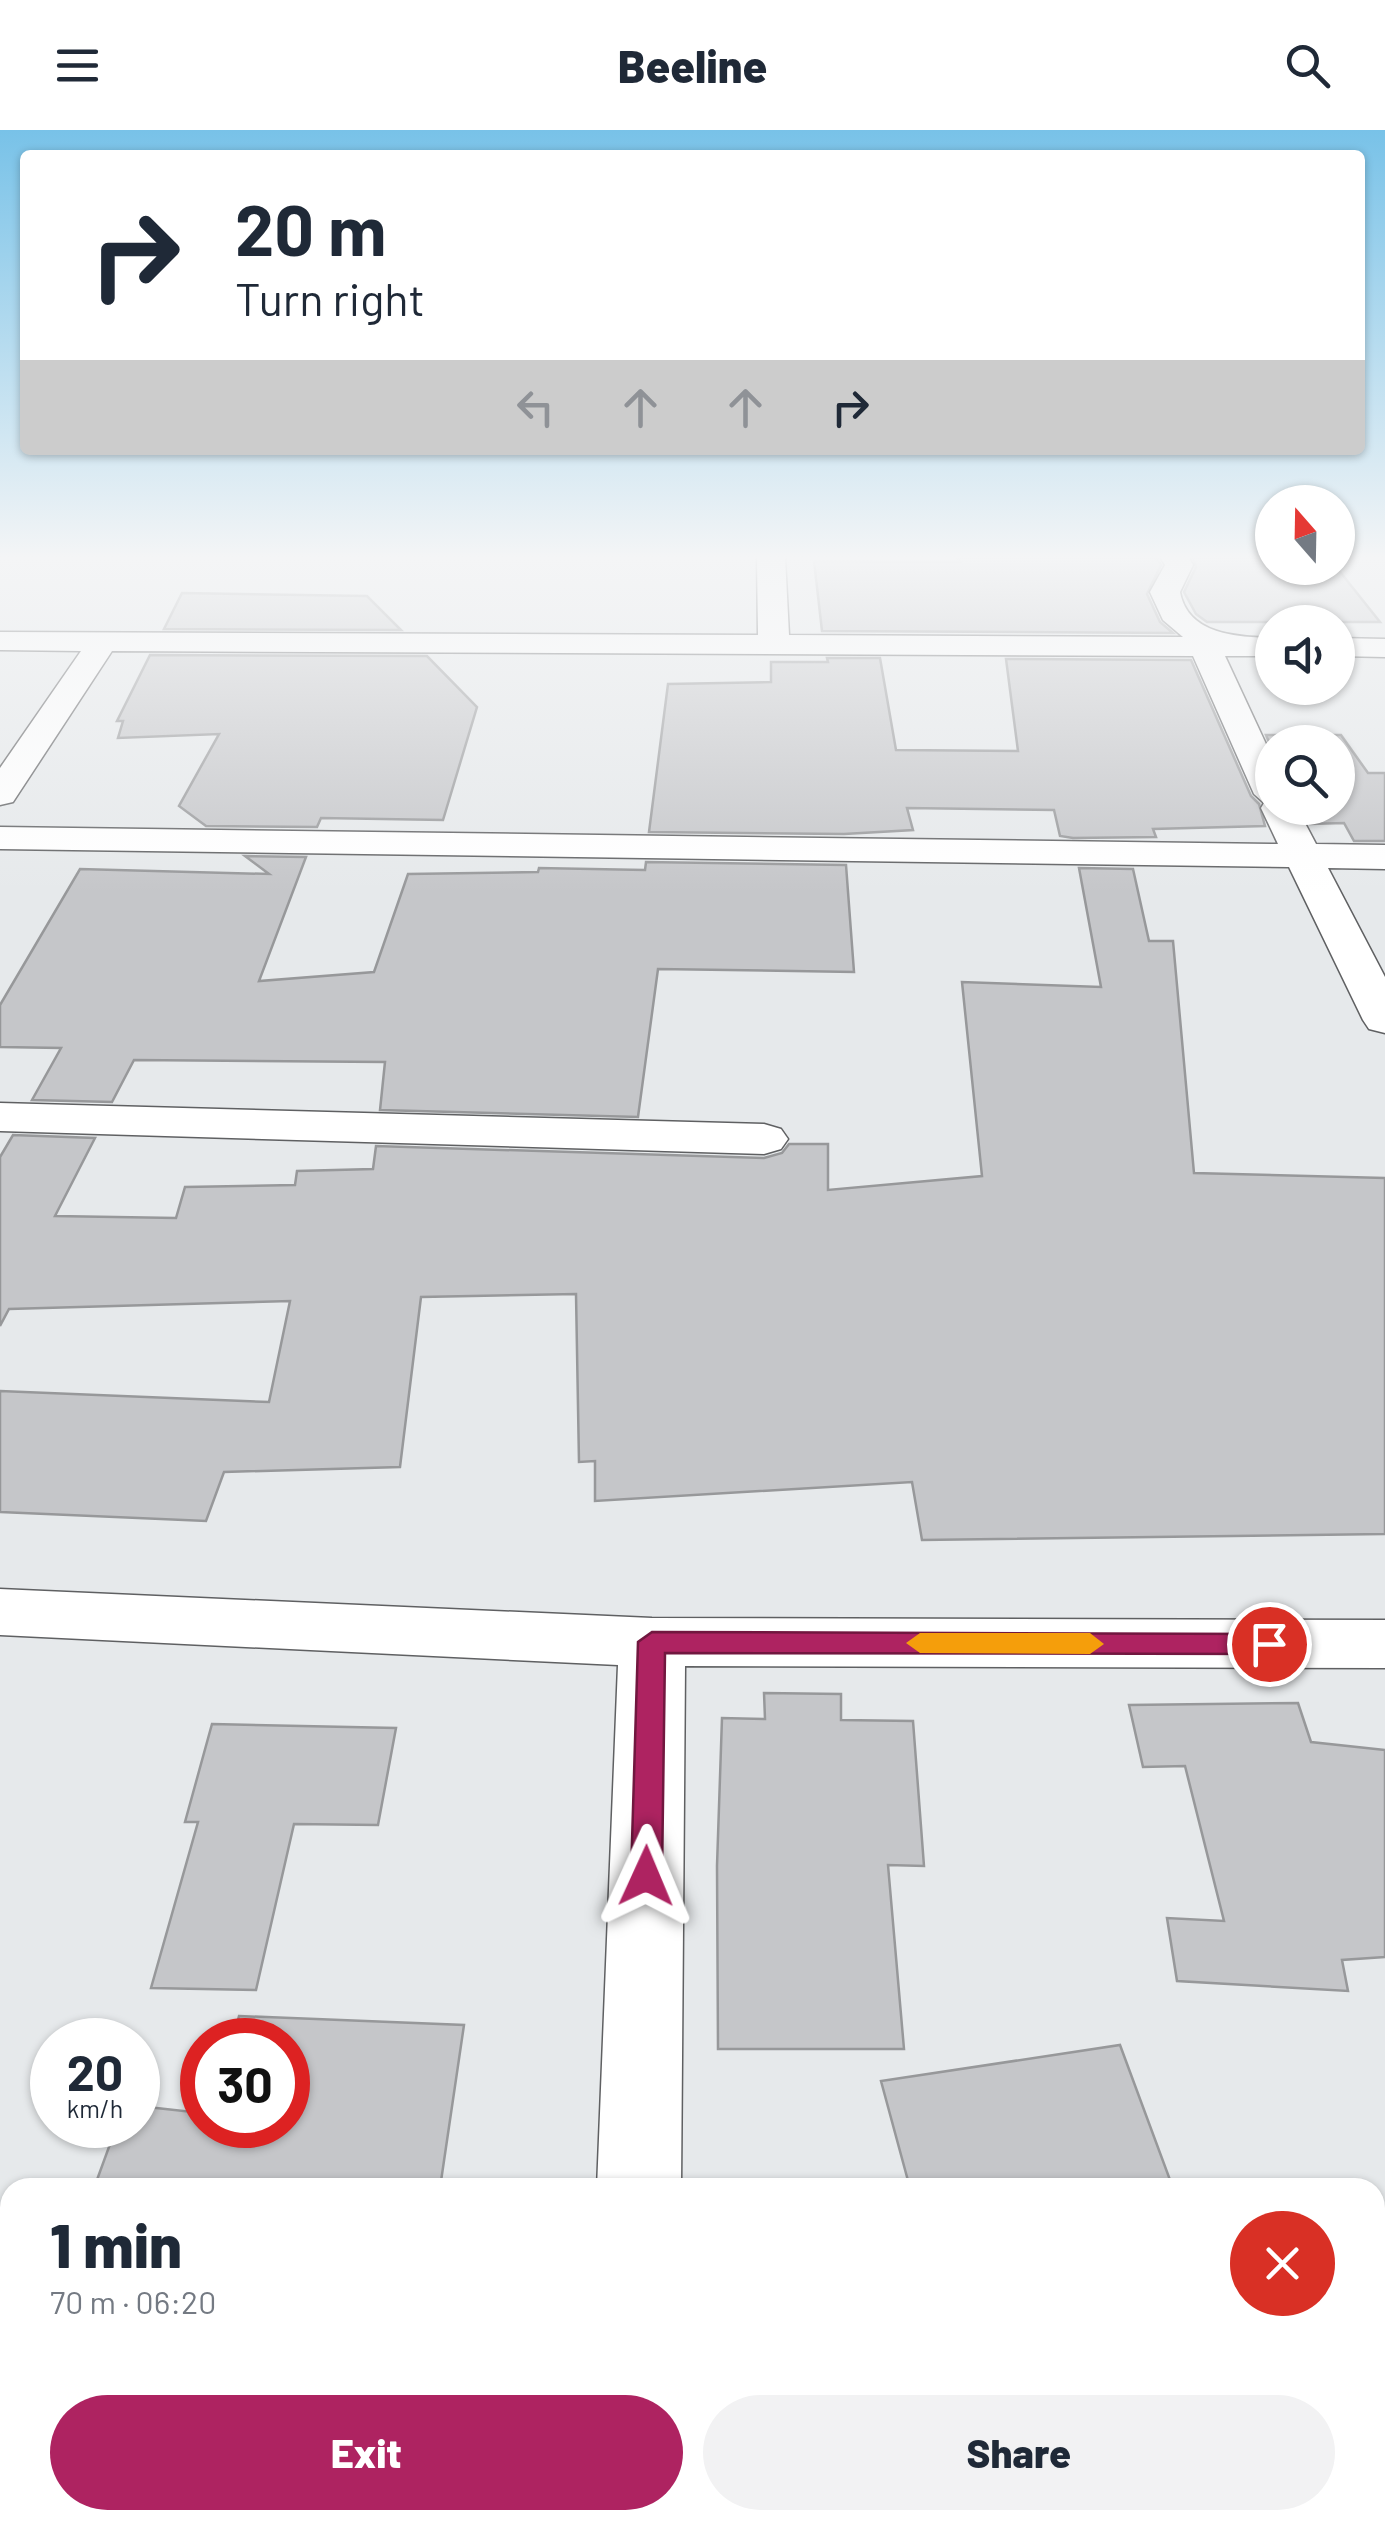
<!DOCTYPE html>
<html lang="en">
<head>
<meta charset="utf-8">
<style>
  body { margin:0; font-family:Barlow,sans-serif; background:#f2f2f3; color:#1f2937; height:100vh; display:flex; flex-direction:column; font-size:38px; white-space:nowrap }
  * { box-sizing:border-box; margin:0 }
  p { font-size:32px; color:#747a83 }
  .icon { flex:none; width:55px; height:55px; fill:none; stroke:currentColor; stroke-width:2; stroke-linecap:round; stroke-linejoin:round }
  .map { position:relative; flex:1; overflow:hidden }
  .panel { position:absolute; left:0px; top:2048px; width:1385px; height:352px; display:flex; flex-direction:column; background:#fff; border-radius:30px 30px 0 0; box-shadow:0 2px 8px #0004 }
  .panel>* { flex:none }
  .hud { position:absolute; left:20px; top:20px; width:1345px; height:305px; border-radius:10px; box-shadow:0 2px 8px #0004; background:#fff; color:#1f2937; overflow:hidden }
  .needle { width:65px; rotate:340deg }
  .buttons { position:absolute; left:1255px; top:355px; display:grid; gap:20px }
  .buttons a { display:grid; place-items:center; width:100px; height:100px; border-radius:50%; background:#fff; box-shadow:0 2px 8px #0004; font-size:50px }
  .speed { position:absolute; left:30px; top:1888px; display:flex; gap:20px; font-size:50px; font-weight:700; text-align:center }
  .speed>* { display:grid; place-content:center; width:130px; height:130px; border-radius:50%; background:#fff; box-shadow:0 2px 8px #0004; line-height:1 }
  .speed small { font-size:25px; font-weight:400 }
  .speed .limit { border:15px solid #d22; background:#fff; color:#111 }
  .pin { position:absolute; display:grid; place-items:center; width:85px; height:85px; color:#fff; margin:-42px; border:5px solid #fff; border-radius:50%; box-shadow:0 2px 10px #0007 }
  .me { position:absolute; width:110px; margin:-55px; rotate:1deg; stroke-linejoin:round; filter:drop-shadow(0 0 8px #0008) }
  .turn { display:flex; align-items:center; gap:35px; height:210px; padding:0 50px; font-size:45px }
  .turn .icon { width:130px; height:130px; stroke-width:2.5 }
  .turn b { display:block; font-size:70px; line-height:85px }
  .lanes { display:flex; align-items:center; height:95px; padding:0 50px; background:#0003; justify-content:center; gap:50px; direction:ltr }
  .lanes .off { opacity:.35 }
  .round { display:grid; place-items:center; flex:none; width:105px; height:105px; border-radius:52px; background:#f2f2f3 }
  .overview { display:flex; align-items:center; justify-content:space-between; height:170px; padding:0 50px }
  h1 { font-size:60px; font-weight:800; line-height:75px }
  .button { display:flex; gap:20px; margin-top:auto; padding:20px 50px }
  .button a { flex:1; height:115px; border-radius:60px; background:#ae2361; color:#fff; font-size:40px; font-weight:800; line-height:115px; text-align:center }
  .button a+a { background:#f2f2f3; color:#1f2937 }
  header { display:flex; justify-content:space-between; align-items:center; height:130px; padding:0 50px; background:#fff; font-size:45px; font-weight:800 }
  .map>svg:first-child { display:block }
  .building { fill:#c5c6c9; stroke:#97989a; stroke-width:2.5 }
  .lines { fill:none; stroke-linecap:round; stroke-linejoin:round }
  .street-casing { stroke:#5f6062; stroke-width:3 }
  .street { fill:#fff; fill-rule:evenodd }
  .route { fill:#ae2361; stroke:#71173f; stroke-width:2.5 }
  .slow { fill:#f59e0b }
</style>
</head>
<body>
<header><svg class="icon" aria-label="menu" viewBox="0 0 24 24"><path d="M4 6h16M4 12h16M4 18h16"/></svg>Beeline<svg class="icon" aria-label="search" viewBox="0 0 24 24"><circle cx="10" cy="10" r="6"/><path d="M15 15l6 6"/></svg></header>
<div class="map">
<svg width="1385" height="2399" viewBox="0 0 1385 2399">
  <rect width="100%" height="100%" fill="#e6e9eb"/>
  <g class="building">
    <path d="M 957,427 L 1156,427 L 1161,435 L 1147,464 L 1160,492 L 1173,503 L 822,501 L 814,431 L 960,432 Z"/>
    <path d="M 1192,427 L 1272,427 L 1272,438 L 1337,438 L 1380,492 L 1207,492 L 1196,484 L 1184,462 L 1196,437 Z"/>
    <path d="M 182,463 L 367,466 L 401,500 L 164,499 Z"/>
    <path d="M 150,525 L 427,526 L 477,577 L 443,690 L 321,688 L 317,697 L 206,696 L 179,676 L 219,604 L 118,608 L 123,591 L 117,591 Z"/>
    <path d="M 827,528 L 880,528 L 896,620 L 1018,621 L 1006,529 L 1191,530 L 1251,666 L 1259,674 L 1265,696 L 1153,699 L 1156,707 L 1073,708 L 1060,706 L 1054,680 L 907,678 L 913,700 L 844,704 L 649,702 L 668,554 L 771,552 L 771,532 L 828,532 Z"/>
    <path d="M 1266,605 L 1341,605 L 1368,643 L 1385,643 L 1385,711 L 1354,711 L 1344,693 L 1310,694 L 1301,678 L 1338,678 L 1338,612 L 1272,612 L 1272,619 Z"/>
    <path d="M 245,726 L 306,727 L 259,851 L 374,842 L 408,744 L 538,742 L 539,738 L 645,740 L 646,732 L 846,735 L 854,842 L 658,839 L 638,987 L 380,980 L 385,932 L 134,930 L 112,972 L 32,970 L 61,918 L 0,917 L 0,875 L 80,739 L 269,744 Z"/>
    <path d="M 1079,738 L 1133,739 L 1149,811 L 1173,811 L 1194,1043 L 1385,1048 L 1385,1404 L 922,1410 L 912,1352 L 595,1371 L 595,1331 L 579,1332 L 576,1164 L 421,1167 L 400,1337 L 224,1342 L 206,1391 L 0,1382 L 0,1261 L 269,1272 L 290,1171 L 9,1179 L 0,1196 L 0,1027 L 13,1005 L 95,1008 L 55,1086 L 176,1088 L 185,1057 L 295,1055 L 297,1041 L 373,1039 L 376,1016 L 764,1028 L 782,1023 L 789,1014 L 828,1014 L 828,1060 L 982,1046 L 962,852 L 1101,857 Z"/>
    <path d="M 764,1563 L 841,1564 L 841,1590 L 913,1591 L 924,1736 L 888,1735 L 904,1919 L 718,1919 L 717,1736 L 722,1588 L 765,1589 Z"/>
    <path d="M 1298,1573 L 1311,1612 L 1385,1620 L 1385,1827 L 1342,1830 L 1348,1861 L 1177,1851 L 1167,1788 L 1224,1791 L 1185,1636 L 1143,1637 L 1129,1575 Z"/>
    <path d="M 212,1594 L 396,1598 L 378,1695 L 294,1694 L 256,1860 L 151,1858 L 198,1692 L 185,1692 Z"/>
    <path d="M 239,1886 L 464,1895 L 440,2058 L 94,2058 L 117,1995 L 138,1995 L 138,1976 L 202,1983 L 202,1995 L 288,1995 L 288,1910 L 233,1910 Z"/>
    <path d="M 1120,1915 L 1173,2058 L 910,2058 L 881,1951 Z"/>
  </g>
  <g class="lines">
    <g class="street-casing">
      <g id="street">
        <path d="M 757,427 L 785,427 L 789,505 L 1183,507 L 1163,490 L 1150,462 L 1165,435 L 1160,427 L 1188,427 L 1193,435 L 1180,462 C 1188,505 1238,507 1272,508 L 1272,526 L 1225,526 L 1272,627 L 1272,678 L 1297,678 L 1316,714 L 1385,715 L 1385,739 L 1328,738 L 1385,847 L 1385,903 L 1369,899 L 1363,890 L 1289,737 L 0,719 L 0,697 L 1278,714 L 1261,678 L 1264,673 L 1254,664 L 1193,526 L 112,521 L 13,672 L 0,675 L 0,638 L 81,521 L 0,520 L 0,502 L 758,505 Z"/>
        <path d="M 1338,508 L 1385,509 L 1385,527 L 1338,526 Z"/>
        <path d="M 0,973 L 764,994 L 781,999 L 788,1009 L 781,1019 L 764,1024 L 0,1001 Z"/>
        <path d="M 0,1459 L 652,1488 L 1385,1490 L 1385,1538 L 685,1536 L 681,2058 L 597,2058 L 618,1535 L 0,1505 Z"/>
        <path d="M 583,2390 L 679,2390 L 678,2399 L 582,2399 Z"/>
      </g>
    </g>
    <use href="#street" class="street"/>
  </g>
  <linearGradient id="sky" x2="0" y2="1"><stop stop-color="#78c2e8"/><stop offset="0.56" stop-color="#f4f5f6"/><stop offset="1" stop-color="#f4f5f6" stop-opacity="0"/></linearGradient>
  <rect width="1385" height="763" fill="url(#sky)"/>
  <path class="route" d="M 652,1502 L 1269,1504 L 1283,1514 L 1269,1524 L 665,1523 L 662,1746 L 657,1755 L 646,1759 L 635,1755 L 631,1746 L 638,1512 Z"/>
  <path class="slow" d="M 920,1503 L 1090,1503 L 1104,1514 L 1090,1524 L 920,1523 L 906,1513 Z"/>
</svg>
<div class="buttons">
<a><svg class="needle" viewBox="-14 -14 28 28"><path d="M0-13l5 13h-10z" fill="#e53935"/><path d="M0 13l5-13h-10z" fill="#747a83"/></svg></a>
<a><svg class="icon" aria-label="sound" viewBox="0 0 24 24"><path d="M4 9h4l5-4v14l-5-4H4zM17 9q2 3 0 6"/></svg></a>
<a><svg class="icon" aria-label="search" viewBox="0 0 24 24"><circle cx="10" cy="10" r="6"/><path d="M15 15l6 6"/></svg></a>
</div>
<div class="speed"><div>20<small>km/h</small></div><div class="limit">30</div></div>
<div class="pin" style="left:1269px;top:1514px;background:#d93025"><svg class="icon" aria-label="arrive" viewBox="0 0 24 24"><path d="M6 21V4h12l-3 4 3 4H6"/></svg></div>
<svg class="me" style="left:646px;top:1746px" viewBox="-20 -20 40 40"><path d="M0-17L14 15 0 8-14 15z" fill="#ae2361" stroke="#fff" stroke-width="4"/></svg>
<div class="hud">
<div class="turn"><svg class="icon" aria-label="right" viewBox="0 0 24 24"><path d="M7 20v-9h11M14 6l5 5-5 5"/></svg><div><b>20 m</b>Turn right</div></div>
<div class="lanes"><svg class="icon off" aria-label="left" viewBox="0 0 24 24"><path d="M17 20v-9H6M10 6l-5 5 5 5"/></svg><svg class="icon off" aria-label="ahead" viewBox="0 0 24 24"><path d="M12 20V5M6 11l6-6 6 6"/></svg><svg class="icon off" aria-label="ahead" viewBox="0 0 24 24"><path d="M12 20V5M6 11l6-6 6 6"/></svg><svg class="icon" aria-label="right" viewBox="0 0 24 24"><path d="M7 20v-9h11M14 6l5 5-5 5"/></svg></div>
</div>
<section class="panel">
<div class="overview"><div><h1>1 min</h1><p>70 m · 06:20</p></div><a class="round" style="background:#d93025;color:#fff"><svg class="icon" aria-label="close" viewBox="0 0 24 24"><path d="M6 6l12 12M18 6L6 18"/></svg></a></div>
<div class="button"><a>Exit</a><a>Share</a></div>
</section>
</div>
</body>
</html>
